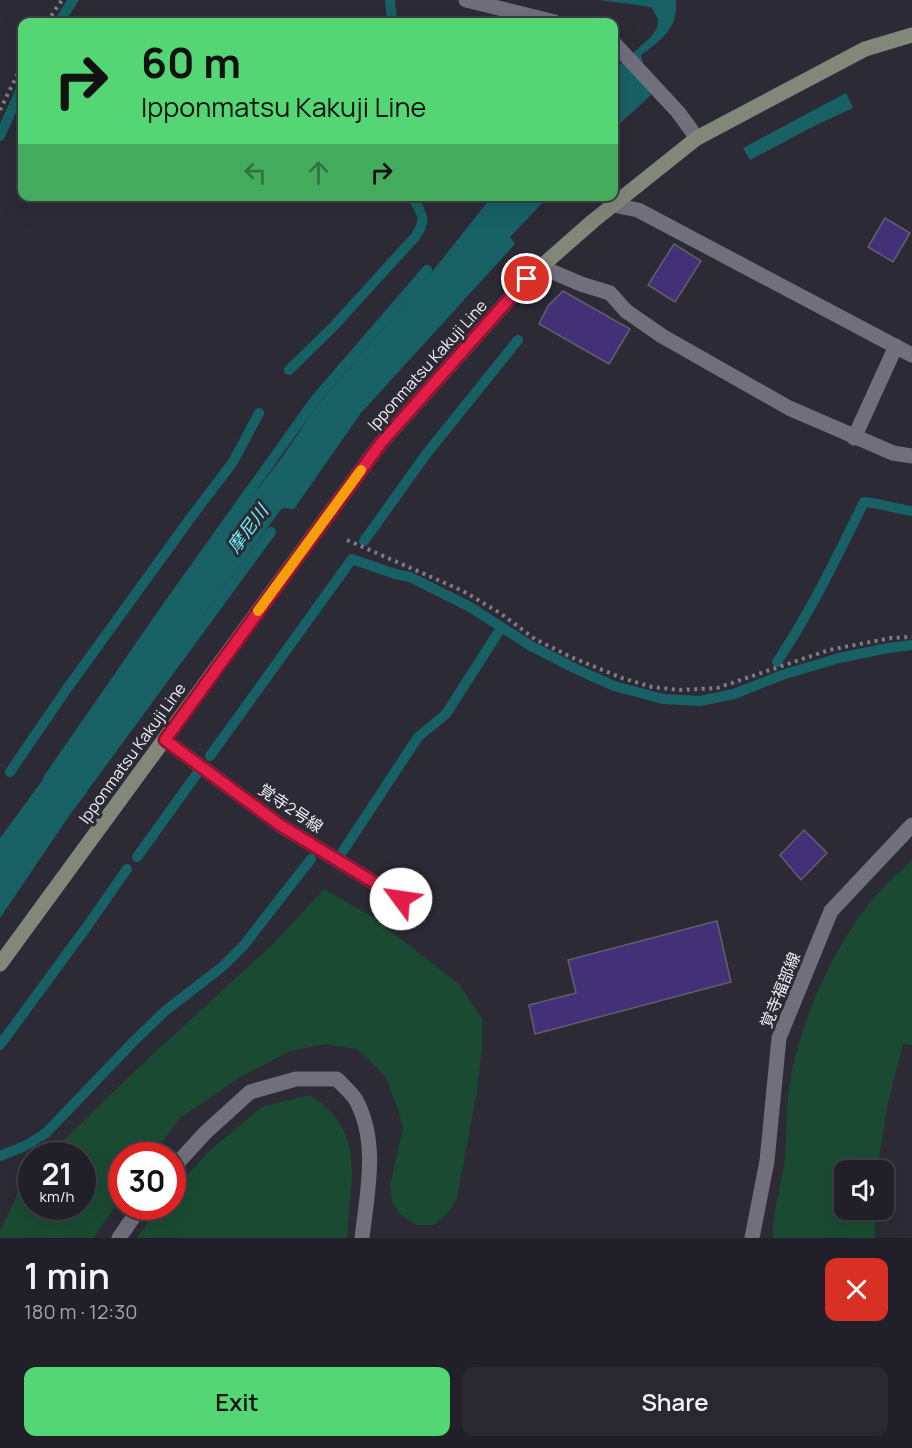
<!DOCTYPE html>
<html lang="en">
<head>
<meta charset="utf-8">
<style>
  body { margin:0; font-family:Manrope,"Noto Sans JP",sans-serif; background:#292830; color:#f1f3f6; height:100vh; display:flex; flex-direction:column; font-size:22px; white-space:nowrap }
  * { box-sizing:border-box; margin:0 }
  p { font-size:20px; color:#a2a3a8 }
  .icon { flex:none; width:33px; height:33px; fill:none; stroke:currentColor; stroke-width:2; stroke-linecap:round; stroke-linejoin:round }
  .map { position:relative; height:1238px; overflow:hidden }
  .side { display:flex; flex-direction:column; background:#212028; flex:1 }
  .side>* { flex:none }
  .top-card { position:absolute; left:18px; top:18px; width:600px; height:183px; border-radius:12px; box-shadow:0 6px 24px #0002,0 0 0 2px #3e3e45; background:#53d673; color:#111; overflow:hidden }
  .controls { position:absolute; left:834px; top:1160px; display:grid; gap:12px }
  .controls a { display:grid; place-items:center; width:60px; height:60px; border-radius:12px; background:#212028; box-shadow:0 6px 24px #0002,0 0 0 2px #3e3e45; font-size:30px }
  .speed { position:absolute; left:18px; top:1142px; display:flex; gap:12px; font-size:30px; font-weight:700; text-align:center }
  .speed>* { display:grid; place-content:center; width:78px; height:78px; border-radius:50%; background:#212028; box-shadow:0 6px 24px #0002,0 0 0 2px #3e3e45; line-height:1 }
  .speed small { font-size:15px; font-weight:400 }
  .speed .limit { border:9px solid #d22; background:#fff; color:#111 }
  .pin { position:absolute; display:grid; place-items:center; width:51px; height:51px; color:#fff; margin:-26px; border:3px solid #fff; border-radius:50%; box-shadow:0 2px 6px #0007 }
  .me { position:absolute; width:66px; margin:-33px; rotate:301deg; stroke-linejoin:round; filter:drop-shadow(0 0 4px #0008) }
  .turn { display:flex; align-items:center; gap:21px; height:126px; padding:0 24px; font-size:27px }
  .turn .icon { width:78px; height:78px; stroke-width:2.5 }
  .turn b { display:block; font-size:42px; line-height:51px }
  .lanes { display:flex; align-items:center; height:57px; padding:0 24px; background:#0003; justify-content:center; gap:30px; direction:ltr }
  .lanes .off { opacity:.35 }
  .round { display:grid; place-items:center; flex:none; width:63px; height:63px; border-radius:12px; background:#292830 }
  .head { display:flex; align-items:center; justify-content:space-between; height:102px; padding:0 24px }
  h1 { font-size:36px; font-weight:600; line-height:45px }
  .primary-button { display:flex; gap:12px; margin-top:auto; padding:12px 24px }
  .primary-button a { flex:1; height:69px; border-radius:12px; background:#53d673; color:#111; font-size:24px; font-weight:600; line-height:69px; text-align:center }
  .primary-button a+a { background:#292830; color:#f1f3f6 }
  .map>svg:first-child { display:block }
  .green { fill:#1a4b32 }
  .water { fill:#176164 }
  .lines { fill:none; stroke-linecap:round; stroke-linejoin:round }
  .stream { stroke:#176164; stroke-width:10 }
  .building { fill:#433177; stroke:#615f6c; stroke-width:1.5 }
  .path { stroke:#7d7b84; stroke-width:4; stroke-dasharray:3 4.5; stroke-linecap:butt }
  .lane { stroke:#716f7c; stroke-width:15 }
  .street { stroke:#716f7c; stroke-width:15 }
  .secondary { stroke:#818879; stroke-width:15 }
  .route-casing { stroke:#92132f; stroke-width:15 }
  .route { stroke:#e11d48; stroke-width:10 }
  .slow { stroke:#f59e0b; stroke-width:10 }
  .labels { text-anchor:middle; stroke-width:6; stroke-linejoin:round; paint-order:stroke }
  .street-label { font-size:16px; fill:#f0eff6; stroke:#2c2a35 }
  .water-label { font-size:18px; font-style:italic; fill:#71f5fa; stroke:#2c2a35 }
</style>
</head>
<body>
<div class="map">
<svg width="912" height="1238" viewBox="0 0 912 1238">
  <rect width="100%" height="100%" fill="#2c2a35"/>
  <g class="green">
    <path d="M 912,860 L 912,1045 L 903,1044 L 888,1103 L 877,1170 L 844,1170 L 844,1209 L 875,1209 L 875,1238 L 773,1238 C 772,1213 780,1191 784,1166 C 788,1135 785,1102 792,1071 C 803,1018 832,952 865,909 C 878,891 896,876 912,860 Z"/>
    <path d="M 324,889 L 371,916 L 458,983 L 482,1018 L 482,1047 L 477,1091 L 457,1198 L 448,1213 L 433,1225 L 416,1225 L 400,1214 L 392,1202 L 390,1185 L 403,1129 L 398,1109 L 385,1076 L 357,1049 L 326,1044 L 290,1051 L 240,1077 L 180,1118 L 153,1155 L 122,1155 L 121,1199 L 93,1238 L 0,1238 L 0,1231 L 25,1178 L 31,1171 L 32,1206 L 82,1206 L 82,1155 L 48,1155 L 153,1054 L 273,944 Z"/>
    <path d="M 310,1095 C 368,1132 350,1180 347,1238 L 137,1238 L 159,1206 L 172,1206 L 173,1191 L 209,1151 L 262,1107 Z"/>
  </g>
  <g class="water">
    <path d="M 599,0 L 676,0 C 678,29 662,39 641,55 L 651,95 L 614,129 L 614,70 L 651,37 L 657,28 L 658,19 L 652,8 L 645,6 Z"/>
    <path d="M 846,93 L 853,108 L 816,125 L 750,160 L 743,148 Z"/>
    <path d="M 492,196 L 548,197 L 510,237 L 515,244 L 361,413 L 294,509 L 282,508 L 80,786 L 87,792 L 69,816 L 0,918 L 0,838 L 53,766 L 59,770 L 163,620 L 234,520 L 283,456 L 316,407 L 440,262 Z"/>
  </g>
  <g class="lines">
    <g class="stream">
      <path d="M 390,0 L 392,22"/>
      <path d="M 59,22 L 73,0"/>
      <path d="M 0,136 L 22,87"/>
      <path d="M 289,370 L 333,327 L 415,237 C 428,218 422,215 412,196"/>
      <path d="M 364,541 L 427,453 L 518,340"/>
      <path d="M 777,662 C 811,611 837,557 864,502 C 880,503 896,509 912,511"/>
      <path d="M 210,756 L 352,559 L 395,574 L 410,577 L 470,607 L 531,646 L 574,668 L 614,686 L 663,699 L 700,701 L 734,694 L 782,675 L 839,658 L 888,648 L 912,645"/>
      <path d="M 10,772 L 66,690 L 192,516 L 233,462 L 259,413"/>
      <path d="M 48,779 L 169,604 L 315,400 L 427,270"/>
      <path d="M 76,798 L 271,532"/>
      <path d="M 343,851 L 418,737 L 446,714 L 501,628"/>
      <path d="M 137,857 L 196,775"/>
      <path d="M 0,1045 L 88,925 L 127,869"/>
      <path d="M 0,1156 L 25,1146 L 46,1133 L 133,1042 L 165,1011 L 222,967 L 244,945 L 311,859"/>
    </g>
  </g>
  <g class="building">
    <path d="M 885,218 L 910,233 L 893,262 L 868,247 Z"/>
    <path d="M 674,244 L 701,261 L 675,302 L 648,285 Z"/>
    <path d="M 563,291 L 630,329 L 609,364 L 539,324 L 548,306 Z"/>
    <path d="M 804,830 L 827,853 L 801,880 L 780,855 Z"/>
    <path d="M 717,921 L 731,982 L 535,1034 L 529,1005 L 576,993 L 568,960 Z"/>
  </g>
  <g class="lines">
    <g class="path">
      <path d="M 47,22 L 62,0"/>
      <path d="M 0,110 L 22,65"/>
      <path d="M 347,540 L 463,591 L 500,613 L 535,639 L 571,657 L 622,678 L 652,687 L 679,690 L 717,688 L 829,650 L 891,638 L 912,637"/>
    </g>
    <g class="lane">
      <path d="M 613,205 L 638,210 L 912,355"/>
      <path d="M 541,267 L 581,284 L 610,293 L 626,311 L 662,336 L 789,408 L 893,453 L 912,456"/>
      <path d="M 854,438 L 896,346"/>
    </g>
    <g class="street">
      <path d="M 466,0 L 555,22"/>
      <path d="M 614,43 L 678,112 L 697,138"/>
      <path d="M 165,740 L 280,825 L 401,899"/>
      <path d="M 172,1169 L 205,1133 L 250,1092 L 296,1079 L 337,1079 C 343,1086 352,1093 356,1100 C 379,1143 367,1193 362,1238"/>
      <path d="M 119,1238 L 141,1206"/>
      <path d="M 752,1238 L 767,1161 L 779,1038 L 831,911 L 912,825"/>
    </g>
    <path class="secondary" d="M 0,964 L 381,443 L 527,279 L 593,221 L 697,138 L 865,49 L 912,35"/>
  </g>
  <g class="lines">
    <g class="route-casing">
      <path id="route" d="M 401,899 L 280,825 L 165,740 L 381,443 L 527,279"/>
    </g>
    <use href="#route" class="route"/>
    <path class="slow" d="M 258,611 L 361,470"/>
  </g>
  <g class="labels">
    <g class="street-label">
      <text transform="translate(427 365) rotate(-48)" y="6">Ipponmatsu Kakuji Line</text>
      <text transform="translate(132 753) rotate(-54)" y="6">Ipponmatsu Kakuji Line</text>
      <text transform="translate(291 808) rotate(34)" y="6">覚寺2号線</text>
      <text transform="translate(780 990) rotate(-68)" y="6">覚寺福部線</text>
    </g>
    <g class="water-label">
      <text transform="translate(248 529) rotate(-53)" y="6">摩尼川</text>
    </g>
  </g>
</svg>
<div class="controls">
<a><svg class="icon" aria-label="sound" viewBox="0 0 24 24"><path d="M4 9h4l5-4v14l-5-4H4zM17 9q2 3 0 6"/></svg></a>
</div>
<div class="speed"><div>21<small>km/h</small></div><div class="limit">30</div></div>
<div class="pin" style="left:527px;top:279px;background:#d93025"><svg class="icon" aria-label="arrive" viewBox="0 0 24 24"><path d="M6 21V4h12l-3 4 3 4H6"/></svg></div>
<svg class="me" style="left:401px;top:899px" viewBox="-20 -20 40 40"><circle r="19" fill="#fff"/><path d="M0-13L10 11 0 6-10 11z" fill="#e11d48"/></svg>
<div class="top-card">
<div class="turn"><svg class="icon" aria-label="right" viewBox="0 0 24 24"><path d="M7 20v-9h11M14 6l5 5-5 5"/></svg><div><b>60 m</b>Ipponmatsu Kakuji Line</div></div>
<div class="lanes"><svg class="icon off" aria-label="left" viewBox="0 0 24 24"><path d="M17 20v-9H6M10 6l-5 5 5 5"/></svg><svg class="icon off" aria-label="ahead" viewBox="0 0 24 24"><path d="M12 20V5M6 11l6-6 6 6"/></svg><svg class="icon" aria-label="right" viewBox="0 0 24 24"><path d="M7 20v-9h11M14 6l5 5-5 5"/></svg></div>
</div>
</div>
<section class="side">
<div class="head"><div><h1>1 min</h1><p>180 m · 12:30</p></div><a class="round" style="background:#d93025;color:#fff"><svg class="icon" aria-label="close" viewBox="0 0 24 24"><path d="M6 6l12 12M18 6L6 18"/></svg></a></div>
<div class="primary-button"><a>Exit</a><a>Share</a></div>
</section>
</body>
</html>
